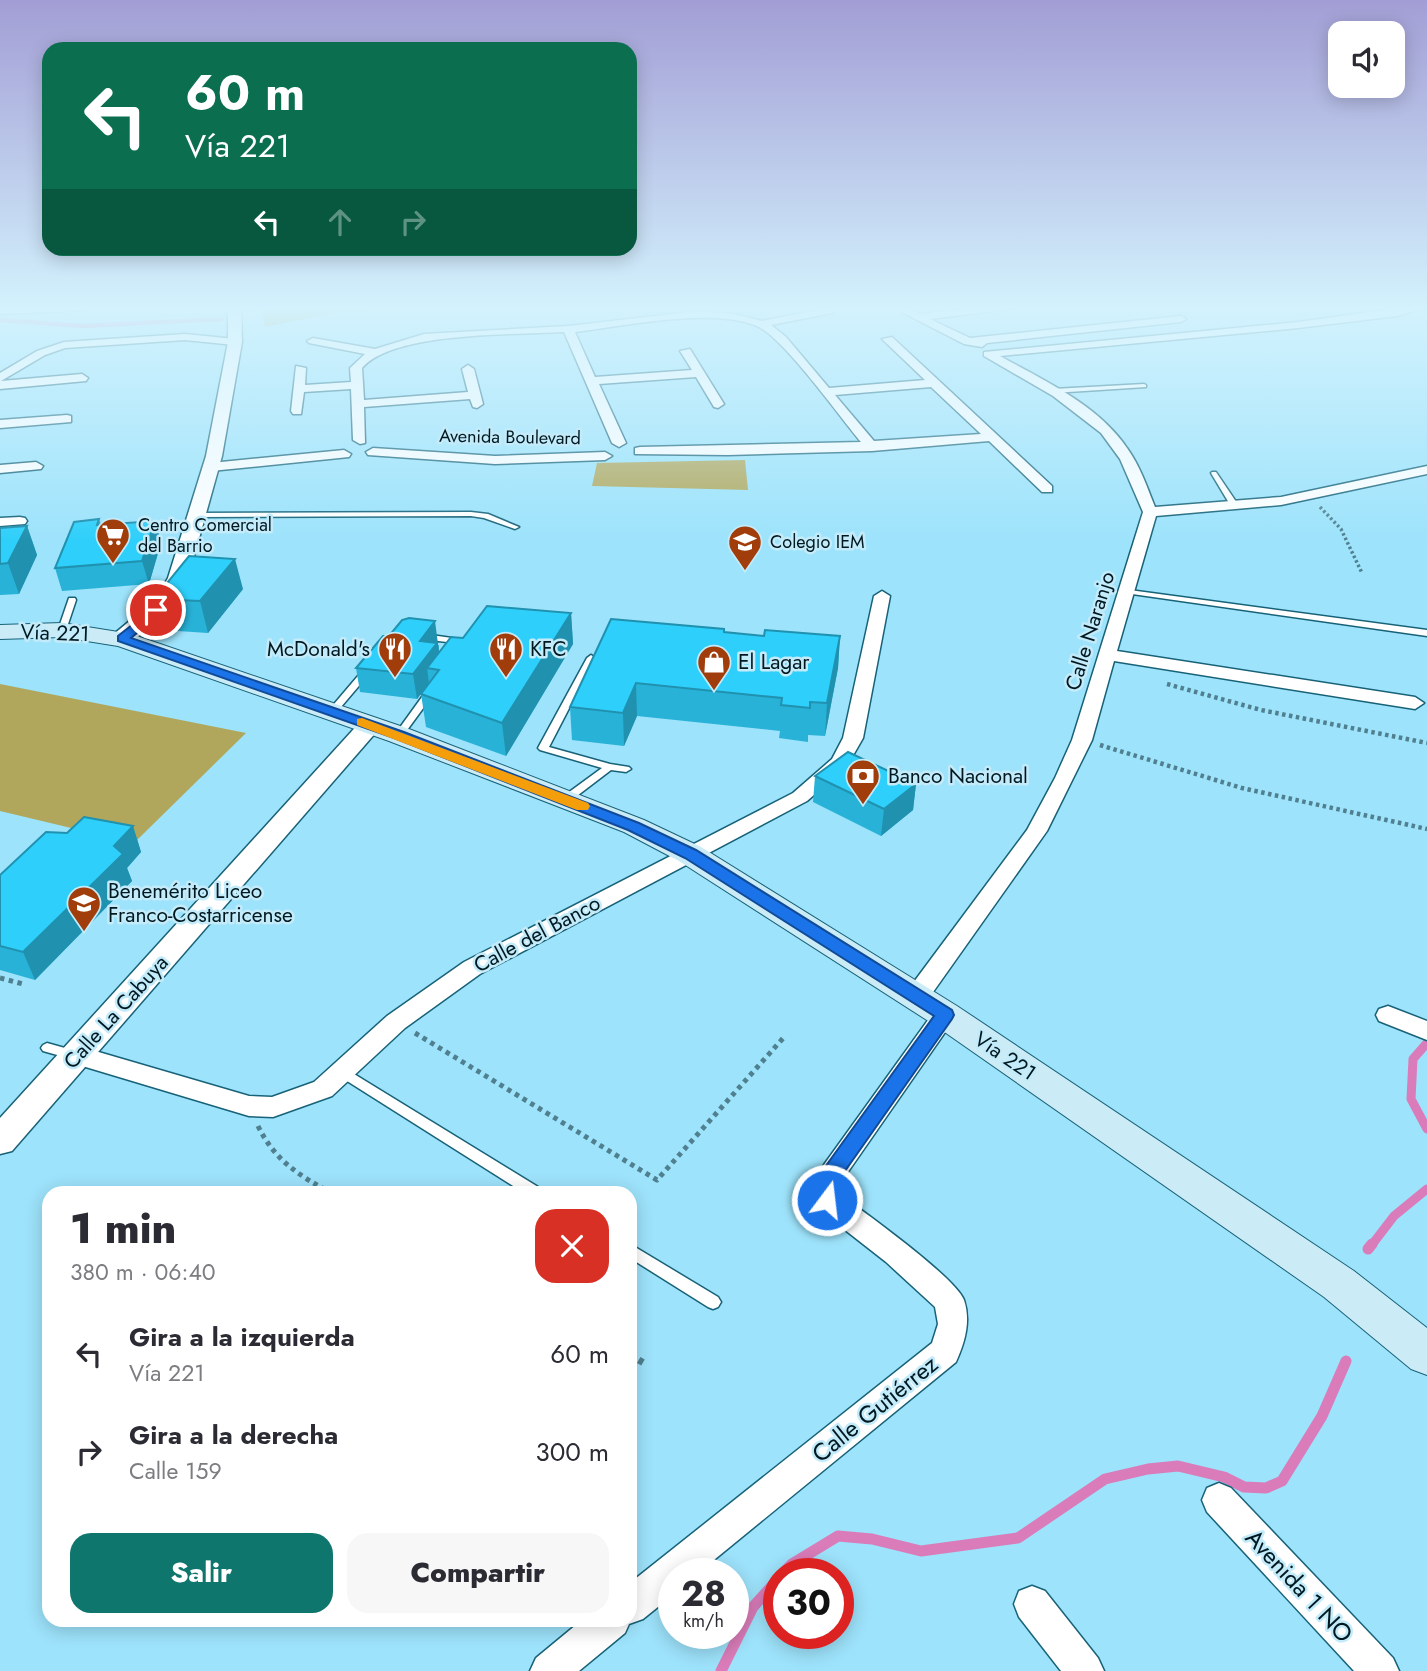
<!DOCTYPE html>
<html lang="es">
<head>
<meta charset="utf-8">
<style>
  body { margin:0; font-family:Jost,sans-serif; background:#f7f7f7; color:#2b2b33; height:100vh; display:flex; flex-direction:column; font-size:26px; white-space:nowrap }
  * { box-sizing:border-box; margin:0 }
  p { font-size:23px; color:#7c7c81 }
  .icon { flex:none; width:38px; height:38px; fill:none; stroke:currentColor; stroke-width:2; stroke-linecap:round; stroke-linejoin:round }
  .map { position:relative; flex:1; overflow:hidden }
  .side { position:absolute; left:42px; top:1186px; width:595px; height:441px; display:flex; flex-direction:column; background:#fff; border-radius:21px; box-shadow:0 4px 18px #0003 }
  .side>* { flex:none }
  .hud { position:absolute; left:42px; top:42px; width:595px; height:214px; border-radius:21px; box-shadow:0 4px 18px #0003; background:#0b6e4f; color:#fff; overflow:hidden }
  .controls { position:absolute; left:1328px; top:21px; display:grid; gap:14px }
  .controls a { display:grid; place-items:center; width:77px; height:77px; border-radius:14px; background:#fff; box-shadow:0 4px 18px #0003; font-size:35px }
  .speed { position:absolute; left:658px; top:1558px; display:flex; gap:14px; font-size:35px; font-weight:700; text-align:center }
  .speed>* { display:grid; place-content:center; width:91px; height:91px; border-radius:50%; background:#fff; box-shadow:0 4px 18px #0003; line-height:1 }
  .speed small { font-size:18px; font-weight:400 }
  .speed .limit { border:10px solid #d22; background:#fff; color:#111 }
  .pin { position:absolute; display:grid; place-items:center; width:60px; height:60px; color:#fff; margin:-30px; border:4px solid #fff; border-radius:50%; box-shadow:0 2px 7px #0007 }
  .me { position:absolute; width:77px; margin:-38px; rotate:15deg; stroke-linejoin:round; filter:drop-shadow(0 0 5px #0008) }
  .turn { display:flex; align-items:center; gap:24px; height:147px; padding:0 28px; font-size:32px }
  .turn .icon { width:91px; height:91px; stroke-width:2.5 }
  .turn b { display:block; font-size:49px; line-height:60px }
  .lanes { display:flex; align-items:center; height:66px; padding:0 28px; background:#0003; justify-content:center; gap:35px; direction:ltr }
  .lanes .off { opacity:.35 }
  .round { display:grid; place-items:center; flex:none; width:74px; height:74px; border-radius:21px; background:#f7f7f7 }
  .summary { display:flex; align-items:center; justify-content:space-between; height:119px; padding:0 28px }
  h1 { font-size:42px; font-weight:800; line-height:52px }
  .primary-button { display:flex; gap:14px; margin-top:auto; padding:14px 28px }
  .primary-button a { flex:1; height:80px; border-radius:21px; background:#0f766e; color:#fff; font-size:28px; font-weight:800; line-height:80px; text-align:center }
  .primary-button a+a { background:#f7f7f7; color:#2b2b33 }
  ul { padding:0; list-style:none }
  li { display:flex; align-items:center; gap:21px; height:98px; padding:0 28px }
  li div { flex:1 }
  li b { display:block; font-size:26px }
  li em { font-style:normal }
  .map>svg:first-child { display:block }
  .green { fill:#b0a75c }
  .lines { fill:none; stroke-linecap:round; stroke-linejoin:round }
  .stream-far2 { stroke:#da7cb9; stroke-width:4.5 }
  .stream-far1 { stroke:#da7cb9; stroke-width:9 }
  .stream { stroke:#da7cb9; stroke-width:11 }
  .service-casing { stroke:#186278; stroke-width:3 }
  .minor-casing { stroke:#186278; stroke-width:3 }
  .tertiary-casing { stroke:#186278; stroke-width:3 }
  .secondary-casing { stroke:#186278; stroke-width:2 }
  .path-far3 { stroke:#508090; stroke-width:3.5; stroke-dasharray:2.5 2.5; stroke-linecap:butt }
  .path-far2 { stroke:#508090; stroke-width:4.5; stroke-dasharray:3.5 3.5; stroke-linecap:butt }
  .path-far1 { stroke:#508090; stroke-width:5; stroke-dasharray:4.5 4.5; stroke-linecap:butt }
  .path { stroke:#508090; stroke-width:7; stroke-dasharray:5 5; stroke-linecap:butt }
  .service { fill:#fff; fill-rule:evenodd }
  .minor { fill:#fff; fill-rule:evenodd }
  .tertiary { fill:#fff; fill-rule:evenodd }
  .secondary { fill:#cbecf7; fill-rule:evenodd }
  .wall { fill:#28b2d7 }
  .shaded-wall { fill:#2091af }
  .building { fill:#2ecffa; stroke:#2091af; stroke-width:2 }
  .route { fill:#1a73e8; stroke:#114b97; stroke-width:2 }
  .slow { fill:#f59e0b }
  .labels { text-anchor:middle; stroke-width:5; stroke-linejoin:round; paint-order:stroke }
  .far-street-label { font-size:18px; fill:#001921; stroke:#c3ebfa }
  .far-poi-label { font-size:18px; fill:#001921; stroke:#c3ebfa; text-anchor:start }
  .street-label { font-size:21px; fill:#001921; stroke:#c3ebfa }
  .poi-label { font-size:21px; fill:#001921; stroke:#c3ebfa; text-anchor:start }
  .near-street-label { font-size:24px; fill:#001921; stroke:#c3ebfa }
</style>
</head>
<body>
<div class="map">
<svg width="1427" height="1671" viewBox="0 0 1427 1671">
  <rect width="100%" height="100%" fill="#9de3fb"/>
  <g class="green">
    <path d="M 261,307 L 597,307 L 340,312 L 265,327 Z"/>
    <path d="M 745,460 L 748,490 L 592,486 L 597,463 Z"/>
    <path d="M 0,684 L 246,733 L 134,843 L 0,811 Z"/>
  </g>
  <g class="lines">
    <g class="stream-far2">
      <path d="M 247,311 L 259,307"/>
      <path d="M 0,320 L 83,326 L 222,319"/>
    </g>
    <g class="stream-far1">
      <path d="M 1427,1043 L 1413,1059 L 1411,1099 L 1427,1129"/>
      <path d="M 1371,1246 L 1394,1216 L 1427,1189"/>
    </g>
    <g class="stream">
      <path d="M 1368,1249 L 1372,1244"/>
      <path d="M 783,1573 L 792,1564 L 838,1536 L 872,1539 L 921,1551 L 1018,1538 L 1105,1479 L 1148,1469 L 1178,1466 L 1224,1477 L 1244,1487 L 1266,1488 L 1282,1481 L 1322,1416 L 1346,1361"/>
      <path d="M 721,1671 L 753,1607 L 779,1578"/>
    </g>
    <g class="service-casing">
      <g id="service">
        <path d="M 1144,384 L 1146,385 L 1146,387 L 1053,393 L 1050,391 L 1053,389 Z"/>
        <path d="M 1212,472 L 1216,472 L 1239,506 L 1238,508 L 1232,508 L 1211,473 Z"/>
        <path d="M 471,512 L 488,514 L 519,527 L 515,529 L 484,518 L 471,516 L 197,517 L 193,515 L 197,513 Z"/>
        <path d="M 1122,589 L 1427,630 L 1427,636 L 1125,593 L 1122,593 Z"/>
        <path d="M 69,598 L 75,598 L 76,600 L 66,630 L 65,632 L 59,632 L 58,630 Z"/>
        <path d="M 424,634 L 452,638 L 463,645 L 459,648 L 447,642 L 421,639 L 421,635 Z"/>
        <path d="M 591,655 L 595,658 L 549,747 L 610,764 L 629,767 L 631,769 L 626,772 L 611,770 L 569,802 L 565,803 L 560,800 L 561,798 L 602,768 L 540,750 L 538,748 L 587,658 Z"/>
        <path d="M 366,669 L 369,670 L 369,674 L 335,714 L 329,714 L 327,712 L 329,710 L 363,670 Z"/>
        <path d="M 430,689 L 435,692 L 402,737 L 396,737 L 394,735 L 396,733 L 427,690 Z"/>
        <path d="M 47,1043 L 79,1052 L 81,1055 L 79,1058 L 75,1060 L 43,1051 L 41,1048 L 43,1045 Z"/>
        <path d="M 341,1066 L 543,1190 L 545,1194 L 526,1194 L 336,1074 L 335,1071 L 336,1068 Z"/>
        <path d="M 630,1244 L 718,1297 L 721,1302 L 718,1307 L 713,1309 L 708,1307 L 630,1258 Z"/>
      </g>
    </g>
    <g class="minor-casing">
      <g id="minor">
        <path d="M 93,307 L 88,310 L 0,314 L 0,308 Z"/>
        <path d="M 892,307 L 906,307 L 919,314 L 984,307 L 1026,307 L 930,319 L 970,338 L 1181,316 L 1186,319 L 1181,322 L 987,343 L 982,347 L 964,344 Z"/>
        <path d="M 1407,307 L 1427,307 L 1397,316 L 1298,328 L 1000,356 C 1045,381 1098,405 1127,448 C 1140,466 1147,487 1155,507 L 1281,497 L 1427,466 L 1427,474 L 1281,505 L 1156,516 L 1117,651 L 1415,697 L 1424,703 L 1415,709 L 1114,661 L 1092,740 L 1047,831 L 926,1002 L 917,1005 L 908,1002 L 905,996 L 908,990 L 1027,830 L 1055,778 L 1072,740 L 1143,512 L 1120,459 L 1101,433 L 1053,396 L 984,356 L 984,352 L 1298,322 Z"/>
        <path d="M 828,308 L 833,311 L 832,313 L 771,325 L 786,337 L 829,388 L 925,380 L 882,339 L 892,337 L 1052,486 L 1052,492 L 1042,492 L 989,441 L 872,451 L 728,455 L 635,454 L 635,448 L 640,447 L 861,442 C 840,417 783,337 757,326 C 711,307 625,326 575,332 L 595,377 L 692,370 L 680,351 L 690,349 L 724,404 L 718,408 L 714,407 L 696,377 L 599,384 L 626,443 L 619,447 L 612,443 L 564,332 C 515,335 394,331 362,368 L 364,400 L 468,392 L 462,369 L 468,365 L 474,369 L 483,404 L 477,408 L 473,407 L 470,399 L 364,407 L 365,443 L 360,444 L 353,440 L 351,389 L 304,392 L 301,414 L 293,414 L 291,411 L 296,366 L 306,368 L 305,385 L 351,382 L 350,368 L 365,354 L 309,343 L 307,341 L 313,338 L 375,349 L 424,334 L 568,326 L 699,311 L 734,314 L 762,321 ZM 931,387 L 981,434 L 874,441 L 835,395 Z"/>
        <path d="M 185,334 L 235,339 L 241,342 L 235,345 L 185,340 L 65,348 L 45,355 L 1,381 L 82,374 L 88,378 L 86,381 L 0,389 L 0,373 L 37,351 L 64,342 Z"/>
        <path d="M 67,415 L 71,416 L 71,422 L 0,428 L 0,420 Z"/>
        <path d="M 373,448 L 495,456 L 605,452 L 612,456 L 605,460 L 495,464 L 368,455 L 366,452 Z"/>
        <path d="M 344,450 L 351,454 L 349,457 L 211,471 L 204,467 L 211,463 Z"/>
        <path d="M 36,462 L 43,466 L 41,469 L 0,473 L 0,465 Z"/>
        <path d="M 20,517 L 25,518 L 27,521 L 25,524 L 0,526 L 0,518 Z"/>
        <path d="M 882,591 L 890,596 L 863,738 L 847,766 L 807,801 L 480,974 L 405,1028 L 332,1096 L 273,1117 L 249,1116 L 69,1062 L 65,1055 L 69,1048 L 78,1046 L 249,1096 L 272,1097 L 314,1082 L 387,1016 L 464,962 L 793,793 L 832,759 L 843,738 L 874,596 Z"/>
        <path d="M 945,1006 L 954,1009 L 957,1015 L 841,1182 L 841,1195 C 865,1213 955,1277 964,1300 C 971,1321 965,1342 956,1362 L 698,1573 L 674,1573 L 674,1594 L 643,1619 L 629,1624 L 625,1633 L 579,1671 L 530,1671 L 536,1658 L 582,1620 L 630,1620 L 630,1583 L 932,1343 L 938,1324 L 935,1307 L 886,1262 L 817,1208 L 813,1200 L 813,1180 L 936,1009 Z"/>
        <path d="M 1388,1006 L 1427,1021 L 1427,1040 L 1379,1021 L 1376,1015 L 1379,1009 Z"/>
        <path d="M 1219,1483 L 1231,1488 L 1393,1658 L 1399,1671 L 1354,1671 L 1207,1512 L 1202,1500 L 1207,1488 Z"/>
        <path d="M 1032,1586 L 1045,1591 L 1098,1658 L 1104,1671 L 1061,1671 L 1019,1617 L 1014,1604 L 1019,1591 Z"/>
      </g>
    </g>
    <g class="tertiary-casing">
      <g id="tertiary">
        <path d="M 228,307 L 241,307 L 242,342 L 222,456 L 188,578 L 171,607 L 130,644 L 114,644 L 111,639 L 114,634 L 156,599 L 168,578 L 206,456 L 228,342 Z"/>
        <path d="M 370,718 L 378,720 L 382,725 L 378,730 L 12,1151 L 0,1154 L 0,1118 L 362,720 Z"/>
      </g>
    </g>
    <g class="secondary-casing">
      <path id="secondary" d="M 62,623 L 131,634 L 409,729 L 644,820 L 701,847 L 957,1006 L 1354,1271 L 1427,1328 L 1427,1375 L 1411,1369 L 1324,1297 L 933,1024 L 679,861 L 624,832 L 389,741 L 118,646 L 62,637 L 0,639 L 0,625 Z"/>
    </g>
    <path class="path-far3" d="M 1320,507 L 1341,529 L 1362,573"/>
    <g class="path-far2">
      <path d="M 1167,684 L 1261,710 L 1427,743"/>
      <path d="M 1100,745 L 1242,788 L 1427,829"/>
    </g>
    <g class="path-far1">
      <path d="M 0,978 L 23,984"/>
      <path d="M 415,1033 L 657,1180 L 785,1036"/>
      <path d="M 258,1126 C 275,1161 300,1176 333,1194"/>
    </g>
    <path class="path" d="M 630,1355 L 644,1363"/>
    <use href="#service" class="service"/>
    <use href="#minor" class="minor"/>
    <use href="#tertiary" class="tertiary"/>
    <use href="#secondary" class="secondary"/>
  </g>
  <g class="wall">
    <path d="M 99,519 L 101,524 L 155,521 L 161,543 L 149,584 L 62,591 L 55,568 Z"/>
    <path d="M 27,526 L 37,555 L 19,594 L 0,595 L 0,528 Z"/>
    <path d="M 243,589 L 208,633 L 163,630 L 154,599 Z"/>
    <path d="M 571,613 L 573,644 L 506,756 L 426,727 L 421,694 L 417,699 L 360,692 L 356,668 L 439,645 L 439,652 L 463,638 Z"/>
    <path d="M 724,632 L 764,636 L 840,636 L 838,668 L 825,736 L 808,735 L 808,742 L 779,738 L 780,731 L 637,716 L 624,746 L 572,740 L 570,707 Z"/>
    <path d="M 815,776 L 916,784 L 913,810 L 881,836 L 813,802 Z"/>
    <path d="M 133,826 L 141,852 L 127,868 L 132,881 L 35,980 L 0,970 L 0,875 L 67,833 Z"/>
  </g>
  <g class="shaded-wall">
    <path d="M 155,521 L 161,543 L 149,584 L 142,561 Z"/>
    <path d="M 27,526 L 37,555 L 19,594 L 8,563 Z"/>
    <path d="M 235,559 L 243,589 L 208,633 L 200,601 Z"/>
    <path d="M 571,613 L 573,644 L 506,756 L 502,723 Z"/>
    <path d="M 435,621 L 441,667 L 427,668 L 429,683 L 417,699 L 413,674 L 420,641 Z"/>
    <path d="M 840,636 L 838,668 L 825,736 L 827,703 Z"/>
    <path d="M 636,683 L 637,716 L 624,746 L 623,713 Z"/>
    <path d="M 916,784 L 913,810 L 881,836 L 884,809 Z"/>
    <path d="M 133,826 L 141,852 L 127,868 L 132,881 L 35,980 L 23,952 L 114,846 Z"/>
  </g>
  <g class="building">
    <path d="M 99,519 L 97,525 L 155,521 L 142,561 L 55,568 L 74,522 Z"/>
    <path d="M 27,526 L 8,563 L 0,564 L 0,528 Z"/>
    <path d="M 189,556 L 235,559 L 200,601 L 154,599 Z"/>
    <path d="M 487,606 L 571,613 L 502,723 L 421,694 L 439,670 L 427,668 L 451,637 L 463,638 Z"/>
    <path d="M 409,618 L 435,621 L 420,641 L 437,643 L 413,674 L 356,668 L 383,636 L 389,636 L 402,620 Z"/>
    <path d="M 611,619 L 724,629 L 724,632 L 764,636 L 765,630 L 840,636 L 827,703 L 810,702 L 810,708 L 781,705 L 782,698 L 636,683 L 623,713 L 570,707 Z"/>
    <path d="M 848,752 L 916,784 L 884,809 L 815,776 Z"/>
    <path d="M 84,817 L 133,826 L 114,846 L 123,854 L 23,952 L 0,946 L 0,875 L 46,832 L 67,833 Z"/>
  </g>
  <linearGradient id="sky" x2="0" y2="1"><stop stop-color="#a29ed5"/><stop offset="0.57" stop-color="#d3f2fd"/><stop offset="1" stop-color="#d3f2fd" stop-opacity="0"/></linearGradient>
  <rect width="1427" height="541" fill="url(#sky)"/>
  <path class="route" d="M 156,606 L 163,610 L 161,613 L 131,638 L 404,732 L 639,823 L 696,850 L 952,1010 L 954,1015 L 952,1019 L 838,1181 L 838,1200 L 835,1206 L 827,1208 L 819,1206 C 815,1196 815,1183 820,1174 L 934,1016 L 685,858 L 628,830 L 394,738 L 118,641 L 118,636 Z"/>
  <path class="slow" d="M 362,718 L 588,803 L 590,806 L 588,810 L 577,810 L 357,725 L 357,719 Z"/>
  <defs>
    <g id="supermarket-pin" transform="scale(1.75)"><path d="M0 17L-7.5 6A9.5 9.5 0 1 1 7.5 6Z" fill="#a13d0a" stroke="#c3ebfa"/><path d="M-6-5.5h2.5l.6 2H6L4.5 2H-2.5L-4.4-4H-6ZM-1.5 3.2a1.3 1.3 0 1 0 .1 0ZM3 3.2a1.3 1.3 0 1 0 .1 0Z" fill="#fff"/></g>
    <g id="school-pin" transform="scale(1.75)"><path d="M0 17L-7.5 6A9.5 9.5 0 1 1 7.5 6Z" fill="#a13d0a" stroke="#c3ebfa"/><path d="M0-5L7-2L0 1L-7-2ZM-4 1L0 2.5L4 1V4Q0 6-4 4Z" fill="#fff"/></g>
    <g id="restaurant-pin" transform="scale(1.75)"><path d="M0 17L-7.5 6A9.5 9.5 0 1 1 7.5 6Z" fill="#a13d0a" stroke="#c3ebfa"/><path d="M-5-6h1v4h1v-4h1v4h1v-4h1v5L-1.5 .5V6h-2V.5L-5-1ZM5-6V6H3V1.5H1.5Q1.5-4 5-6Z" fill="#fff"/></g>
    <g id="shop-pin" transform="scale(1.75)"><path d="M0 17L-7.5 6A9.5 9.5 0 1 1 7.5 6Z" fill="#a13d0a" stroke="#c3ebfa"/><path d="M-5-2.5h2.3a2.7 3.5 0 0 1 5.4 0H5L5.5 6h-11ZM-1.5-2.5h3a1.5 2.3 0 0 0-3 0Z" fill="#fff"/></g>
    <g id="bank-pin" transform="scale(1.75)"><path d="M0 17L-7.5 6A9.5 9.5 0 1 1 7.5 6Z" fill="#a13d0a" stroke="#c3ebfa"/><path d="M-6-4H6V4H-6ZM0-2.3a2.3 2.3 0 1 0 0 4.6a2.3 2.3 0 1 0 0-4.6Z" fill="#fff"/></g>
  </defs>
  <g fill-rule="evenodd">
    <use href="#supermarket-pin" x="113" y="535"/>
    <use href="#school-pin" x="745" y="542"/>
    <use href="#restaurant-pin" x="395" y="649"/>
    <use href="#restaurant-pin" x="506" y="649"/>
    <use href="#shop-pin" x="714" y="662"/>
    <use href="#bank-pin" x="863" y="776"/>
    <use href="#school-pin" x="84" y="903"/>
  </g>
  <g class="labels">
    <g class="far-street-label">
      <text transform="translate(510 437) rotate(1)" y="6">Avenida Boulevard</text>
    </g>
    <g class="far-poi-label">
      <text x="138" y="531">Centro Comercial<tspan x="138" dy="21">del Barrio</tspan></text>
      <text x="770" y="548">Colegio IEM</text>
    </g>
    <g class="street-label">
      <text transform="translate(1090 631) rotate(-73)" y="7">Calle Naranjo</text>
      <text transform="translate(55 633) rotate(2)" y="7">Vía 221</text>
      <text transform="translate(537 934) rotate(-28)" y="7">Calle del Banco</text>
      <text transform="translate(116 1012) rotate(-48)" y="7">Calle La Cabuya</text>
      <text transform="translate(1005 1056) rotate(34)" y="7">Vía 221</text>
    </g>
    <g class="poi-label">
      <text x="370" y="656" text-anchor="end">McDonald's</text>
      <text x="530" y="656">KFC</text>
      <text x="738" y="669">El Lagar</text>
      <text x="888" y="783">Banco Nacional</text>
      <text x="108" y="898">Benemérito Liceo<tspan x="108" dy="24">Franco-Costarricense</tspan></text>
    </g>
    <g class="near-street-label">
      <text transform="translate(875 1409) rotate(-39)" y="8">Calle Gutiérrez</text>
      <text transform="translate(1299 1586) rotate(47)" y="8">Avenida 1 NO</text>
    </g>
  </g>
</svg>
<div class="controls">
<a><svg class="icon" aria-label="sound" viewBox="0 0 24 24"><path d="M4 9h4l5-4v14l-5-4H4zM17 9q2 3 0 6"/></svg></a>
</div>
<div class="speed"><div>28<small>km/h</small></div><div class="limit">30</div></div>
<div class="pin" style="left:156px;top:610px;background:#d93025"><svg class="icon" aria-label="arrive" viewBox="0 0 24 24"><path d="M6 21V4h12l-3 4 3 4H6"/></svg></div>
<svg class="me" style="left:827px;top:1200px" viewBox="-20 -20 40 40"><circle r="17" fill="#1a73e8" stroke="#fff" stroke-width="3"/><path d="M0-11L8 9 0 5-8 9z" fill="#fff"/></svg>
<div class="hud">
<div class="turn"><svg class="icon" aria-label="left" viewBox="0 0 24 24"><path d="M17 20v-9H6M10 6l-5 5 5 5"/></svg><div><b>60 m</b>Vía 221</div></div>
<div class="lanes"><svg class="icon" aria-label="left" viewBox="0 0 24 24"><path d="M17 20v-9H6M10 6l-5 5 5 5"/></svg><svg class="icon off" aria-label="ahead" viewBox="0 0 24 24"><path d="M12 20V5M6 11l6-6 6 6"/></svg><svg class="icon off" aria-label="right" viewBox="0 0 24 24"><path d="M7 20v-9h11M14 6l5 5-5 5"/></svg></div>
</div>
<section class="side">
<div class="summary"><div><h1>1 min</h1><p>380 m · 06:40</p></div><a class="round" style="background:#d93025;color:#fff"><svg class="icon" aria-label="close" viewBox="0 0 24 24"><path d="M6 6l12 12M18 6L6 18"/></svg></a></div>
<ul>
<li><svg class="icon" aria-label="left" viewBox="0 0 24 24"><path d="M17 20v-9H6M10 6l-5 5 5 5"/></svg><div><b>Gira a la izquierda</b><p>Vía 221</p></div><em>60 m</em></li>
<li><svg class="icon" aria-label="right" viewBox="0 0 24 24"><path d="M7 20v-9h11M14 6l5 5-5 5"/></svg><div><b>Gira a la derecha</b><p>Calle 159</p></div><em>300 m</em></li>
</ul>
<div class="primary-button"><a>Salir</a><a>Compartir</a></div>
</section>
</div>
</body>
</html>
